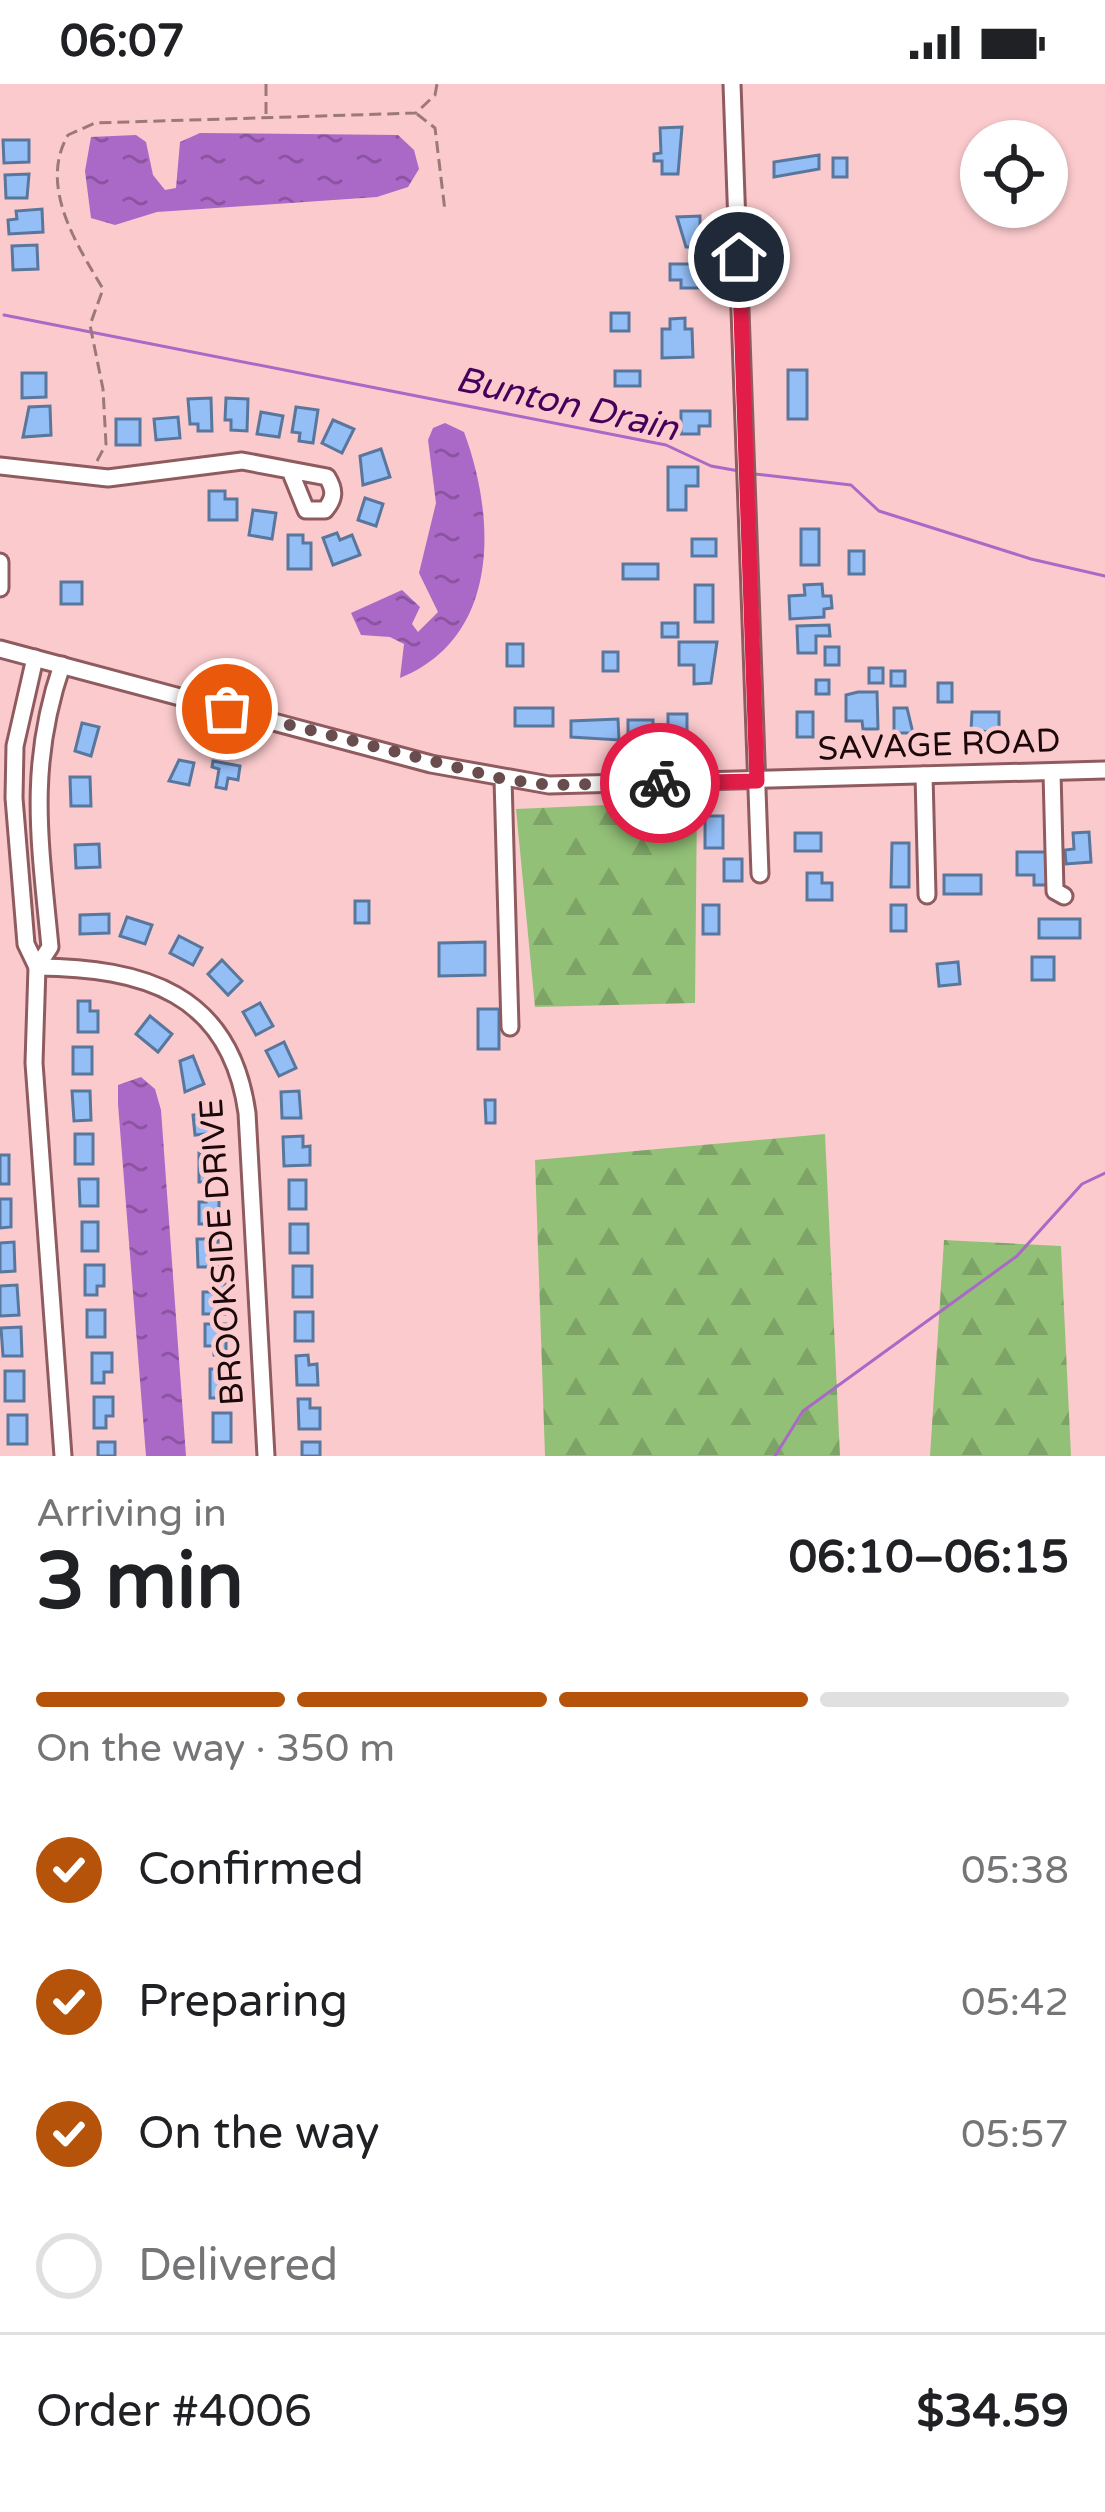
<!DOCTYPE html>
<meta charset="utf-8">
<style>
body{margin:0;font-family:"Varela Round",sans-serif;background:#f2f2f2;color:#202124;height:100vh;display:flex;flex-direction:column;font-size:45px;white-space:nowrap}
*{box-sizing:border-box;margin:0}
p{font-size:39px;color:#757577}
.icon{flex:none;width:66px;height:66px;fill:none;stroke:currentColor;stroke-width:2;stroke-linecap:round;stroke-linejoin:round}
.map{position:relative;height:1372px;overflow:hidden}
.details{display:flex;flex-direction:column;background:#fff;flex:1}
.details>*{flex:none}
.fabs{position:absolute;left:960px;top:36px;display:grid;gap:24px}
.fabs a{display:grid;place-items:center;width:108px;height:108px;border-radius:50%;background:#fff;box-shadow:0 3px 9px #0004;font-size:60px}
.pin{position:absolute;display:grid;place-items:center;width:102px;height:102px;color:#fff;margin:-51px;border:6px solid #fff;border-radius:50%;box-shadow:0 3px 12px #0007}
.courier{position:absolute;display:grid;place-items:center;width:120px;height:120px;margin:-60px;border:9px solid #e11d48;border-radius:50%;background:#fff;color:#222;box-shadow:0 3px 15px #0007}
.overview em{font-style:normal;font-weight:700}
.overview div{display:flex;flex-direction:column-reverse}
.overview{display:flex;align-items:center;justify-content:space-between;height:204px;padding:0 36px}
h1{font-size:78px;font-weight:700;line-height:90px}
.bar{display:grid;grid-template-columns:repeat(4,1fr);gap:18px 12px;align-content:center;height:144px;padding:0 36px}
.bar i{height:15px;border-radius:9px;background:#e0e0e0}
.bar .selected{background:#b45309}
.bar p{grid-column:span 4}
.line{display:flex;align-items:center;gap:30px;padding:0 36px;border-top:3px solid #e0e0e0}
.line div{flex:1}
ol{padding:0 36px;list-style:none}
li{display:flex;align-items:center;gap:36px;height:132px}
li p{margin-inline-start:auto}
li .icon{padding:12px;border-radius:50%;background:#b45309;color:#fff;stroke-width:4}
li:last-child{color:#757577}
li i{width:66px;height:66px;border:6px solid #e0e0e0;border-radius:50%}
.status{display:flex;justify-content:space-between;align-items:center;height:84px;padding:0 60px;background:#fff;direction:ltr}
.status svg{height:33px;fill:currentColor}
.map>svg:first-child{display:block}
.forest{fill:url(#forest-firs)}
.water{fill:url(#water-ripples)}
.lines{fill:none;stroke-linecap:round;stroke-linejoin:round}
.stream{stroke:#aa68c7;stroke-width:3}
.building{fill:#93bef6;stroke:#59779d;stroke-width:3}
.minor-casing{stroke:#8f5b5f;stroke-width:21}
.path{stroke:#9c787b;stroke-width:3;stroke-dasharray:12 6;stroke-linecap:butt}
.minor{stroke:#fff;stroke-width:15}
.done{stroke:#694c4e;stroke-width:12;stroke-dasharray:0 21.6}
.route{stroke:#e11d48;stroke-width:15}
.labels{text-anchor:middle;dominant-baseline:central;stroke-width:9;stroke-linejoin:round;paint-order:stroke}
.street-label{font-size:33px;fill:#1b080a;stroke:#fbcacd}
.water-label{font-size:36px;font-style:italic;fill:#46005c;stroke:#fbcacd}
</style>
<div class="status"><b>06:07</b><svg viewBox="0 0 49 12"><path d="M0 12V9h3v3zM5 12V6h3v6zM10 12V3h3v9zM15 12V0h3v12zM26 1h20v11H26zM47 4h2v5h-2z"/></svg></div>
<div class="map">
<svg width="1105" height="1372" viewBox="0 0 1105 1372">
<defs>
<pattern id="forest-firs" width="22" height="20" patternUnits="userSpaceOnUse" patternTransform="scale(3)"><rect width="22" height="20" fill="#92c077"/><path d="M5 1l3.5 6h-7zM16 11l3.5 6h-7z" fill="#7da466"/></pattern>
<pattern id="water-ripples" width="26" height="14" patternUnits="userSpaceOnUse" patternTransform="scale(3)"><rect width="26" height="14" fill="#aa68c7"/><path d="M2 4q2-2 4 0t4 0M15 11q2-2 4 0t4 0" fill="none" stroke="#8a54a0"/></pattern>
</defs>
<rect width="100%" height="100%" fill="#fbcacd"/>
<g class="forest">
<polygon points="697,717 695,919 535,923 516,725"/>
<polygon points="825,1050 840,1372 545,1372 535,1076"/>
<polygon points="944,1156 1061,1162 1071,1372 930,1372"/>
</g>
<g class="water">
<polygon points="200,49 398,51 414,66 419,85 408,103 377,113 157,128 115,141 91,134 85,87 91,53 136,51 146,58 153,91 165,106 176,104 180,58"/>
<path d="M445,339l19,9c32,86 37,205 -64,246l4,-34 -14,-7 -29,-2 -10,-22 51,-23 18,17 -8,17 6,8 20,-20 -19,-39 17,-70 -8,-63 5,-12z"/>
<polygon points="141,993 155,1005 161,1026 186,1372 146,1372 118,1020 118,1001"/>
</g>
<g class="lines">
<g class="stream">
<polyline points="4,231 666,361 711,382 739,387"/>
<polyline points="755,390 851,401 879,427 1031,475 1105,492"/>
<polyline points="775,1372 803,1327 1017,1172 1082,1100 1105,1089"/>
</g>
</g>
<g class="building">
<polygon points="682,43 678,90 662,90 662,77 654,77 654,70 661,69 660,44"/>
<polygon points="3,56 29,56 29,78 4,79"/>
<polygon points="819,71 819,85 774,93 774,78"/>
<rect x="833" y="74" width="14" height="19"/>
<polygon points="29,90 27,114 6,114 5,91"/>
<polygon points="42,125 43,148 9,150 8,136 17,135 16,127"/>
<polygon points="700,132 700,163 686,163 677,133"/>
<polygon points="37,161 38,185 13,186 12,162"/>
<polygon points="670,180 702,180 702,204 681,204 681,196 670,196"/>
<rect x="611" y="229" width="18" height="18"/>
<polygon points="685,234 685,245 692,245 693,273 662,274 662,245 670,245 670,235"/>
<rect x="788" y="286" width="19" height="49"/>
<rect x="615" y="287" width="25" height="15"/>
<polygon points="22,289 46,289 46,313 22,314"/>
<polygon points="211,314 212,347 198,347 198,340 190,340 188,315"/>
<polygon points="226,314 248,315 247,347 231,346 231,336 225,336"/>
<polygon points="50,322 51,351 23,353 29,323"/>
<polygon points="296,323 318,326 313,359 299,357 300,349 292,348"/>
<polygon points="681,327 710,327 710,342 699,342 699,350 681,350"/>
<polygon points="261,328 283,332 279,353 257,350"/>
<polygon points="178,333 180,354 156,356 154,335"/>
<rect x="116" y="335" width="24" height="26"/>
<polygon points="333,336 354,345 342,369 322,359"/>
<polygon points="381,365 390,393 363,401 360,372"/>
<polygon points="668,383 698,383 698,402 686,402 686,426 668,426"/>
<polygon points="209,407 225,407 225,415 237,415 237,436 209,436"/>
<polygon points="365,414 383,420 376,442 358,436"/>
<polygon points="253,426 276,429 272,455 249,451"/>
<rect x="801" y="445" width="18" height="36"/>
<polygon points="337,449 340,456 352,451 360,471 333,481 323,454"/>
<polygon points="288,451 303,451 303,459 311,459 311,485 288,485"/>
<rect x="692" y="455" width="24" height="17"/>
<rect x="849" y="467" width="15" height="23"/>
<rect x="623" y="480" width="35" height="15"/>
<rect x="61" y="498" width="21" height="22"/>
<polygon points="822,500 823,512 831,512 832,524 824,525 824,533 790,535 789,512 805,511 804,501"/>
<rect x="695" y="501" width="18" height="37"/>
<rect x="662" y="539" width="16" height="14"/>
<polygon points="829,541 830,552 816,552 816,569 798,569 797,542"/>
<polygon points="679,558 717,558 711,599 694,600 694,581 679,581"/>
<rect x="507" y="560" width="16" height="22"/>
<rect x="825" y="563" width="14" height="18"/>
<rect x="603" y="568" width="15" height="19"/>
<rect x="869" y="584" width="14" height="15"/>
<rect x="891" y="587" width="14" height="15"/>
<rect x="816" y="596" width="13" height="14"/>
<rect x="938" y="599" width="14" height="19"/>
<polygon points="858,608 877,608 878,645 863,645 862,637 846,637 846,611"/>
<rect x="515" y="624" width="38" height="18"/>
<polygon points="894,624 907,624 913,649 894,649"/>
<rect x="797" y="628" width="16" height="25"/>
<polygon points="972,628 999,628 999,648 971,647"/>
<rect x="668" y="630" width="19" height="26"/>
<polygon points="618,635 619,656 571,653 571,637"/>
<rect x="628" y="636" width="25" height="19"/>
<polygon points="82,639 99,643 91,672 75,667"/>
<polygon points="179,676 194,679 189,701 169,697"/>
<polygon points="213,677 240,682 238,696 228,694 226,705 216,703 219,685 212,683"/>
<polygon points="70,693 90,693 91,722 71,722"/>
<rect x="705" y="732" width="18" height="32"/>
<polygon points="1089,748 1091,778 1066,780 1065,766 1074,765 1073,749"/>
<rect x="795" y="749" width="26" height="18"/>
<polygon points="892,759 909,759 909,803 891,803"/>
<polygon points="99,760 100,783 76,784 75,761"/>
<polygon points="1017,768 1047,768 1047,801 1034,801 1034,791 1017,791"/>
<rect x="724" y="775" width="18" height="22"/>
<polygon points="807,789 822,789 822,799 832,799 832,816 807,816"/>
<rect x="944" y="791" width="37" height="19"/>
<rect x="355" y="817" width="14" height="22"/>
<rect x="703" y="821" width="16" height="29"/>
<rect x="891" y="821" width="15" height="26"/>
<polygon points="109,830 109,849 80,850 80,831"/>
<polygon points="127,833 152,841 145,860 120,852"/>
<rect x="1039" y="835" width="41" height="19"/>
<polygon points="179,852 202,864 193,881 170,869"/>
<polygon points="485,858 485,891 439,892 439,859"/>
<rect x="1032" y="873" width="22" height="23"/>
<polygon points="222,876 242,897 228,911 208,890"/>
<polygon points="958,878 960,900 939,902 937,880"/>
<polygon points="78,917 90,917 90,927 98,927 98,948 78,948"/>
<polygon points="260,919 273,942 256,951 243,928"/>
<rect x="478" y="925" width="21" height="40"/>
<polygon points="150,932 172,950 158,968 136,950"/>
<polygon points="284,958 296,984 279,992 266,967"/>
<rect x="73" y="963" width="19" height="27"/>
<polygon points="193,972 204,1000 185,1008 180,977"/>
<polygon points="72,1007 90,1007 91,1036 74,1037"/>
<polygon points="299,1007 301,1034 282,1034 281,1008"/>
<polygon points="485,1016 495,1016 495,1039 486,1039"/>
<polygon points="212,1019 215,1049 195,1051 193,1031 201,1030 200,1021"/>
<rect x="75" y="1050" width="18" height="30"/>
<polygon points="303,1052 303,1063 310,1062 310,1081 284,1082 283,1053"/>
<rect x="199" y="1069" width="19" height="29"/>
<rect x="0" y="1071" width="9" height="29"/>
<polygon points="79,1095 98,1095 98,1122 80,1122"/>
<rect x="289" y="1096" width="17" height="29"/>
<polygon points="206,1109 219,1109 219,1140 199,1140 199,1118 206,1118"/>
<polygon points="0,1115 11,1115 11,1143 0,1144"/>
<rect x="82" y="1138" width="16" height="29"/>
<rect x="290" y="1140" width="18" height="29"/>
<polygon points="197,1155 218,1155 219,1183 198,1183"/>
<polygon points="14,1158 15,1187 0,1188 0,1159"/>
<polygon points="85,1181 104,1181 104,1202 97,1202 97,1211 85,1211"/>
<rect x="293" y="1182" width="19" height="31"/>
<polygon points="211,1199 225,1199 225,1230 203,1230 203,1208 211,1208"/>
<polygon points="17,1201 19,1231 0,1232 0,1202"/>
<rect x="87" y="1226" width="18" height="27"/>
<rect x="295" y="1228" width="18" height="29"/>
<polygon points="205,1240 226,1240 226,1271 214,1271 214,1262 205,1262"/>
<polygon points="21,1243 22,1272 3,1272 1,1244"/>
<polygon points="92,1269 112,1269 112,1288 104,1288 104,1299 92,1299"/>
<polygon points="308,1271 309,1281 317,1280 318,1301 297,1301 296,1272"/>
<rect x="210" y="1285" width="20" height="29"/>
<rect x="5" y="1287" width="19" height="30"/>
<polygon points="94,1313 113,1313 113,1332 106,1332 106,1344 94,1344"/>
<polygon points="298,1315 310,1315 310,1324 320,1324 320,1345 299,1345"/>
<rect x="213" y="1329" width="18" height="29"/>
<rect x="8" y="1331" width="19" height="29"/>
<rect x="98" y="1358" width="17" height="14"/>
<rect x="302" y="1358" width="18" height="14"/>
</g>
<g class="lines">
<defs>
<g id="minor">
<polyline points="732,0 760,790"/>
<path d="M0,382l108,12 134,-17 85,16c8,13 8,21 -2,33h-19l-15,-37"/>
<polyline points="0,478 0,504"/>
<polyline points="0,565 431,680 549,701 1105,686"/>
<polyline points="35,574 15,662 14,714 26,860 37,883 34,979 63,1372"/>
<polyline points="1052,688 1055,807 1064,812"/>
<polyline points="924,691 927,811"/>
<polyline points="503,695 510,943"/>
<path d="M37,883c106,1 193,25 210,146l19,343"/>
<path d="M37,883l13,-20c-10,-105 -23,-180 12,-282"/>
</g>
</defs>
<use href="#minor" class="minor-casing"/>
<g class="path">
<polyline points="266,0 266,34"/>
<polyline points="417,30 435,44 445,127"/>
<path d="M97,377l9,-17 -3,-55 -13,-64 13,-36c-25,-43 -65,-102 -35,-154l27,-12 321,-10 19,-18 2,-11"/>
</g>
<use href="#minor" class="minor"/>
</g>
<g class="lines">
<polyline class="done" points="227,625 503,695 549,701 660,699"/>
<polyline class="route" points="660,699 757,697 739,173"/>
</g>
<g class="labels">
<g class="street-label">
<text transform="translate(939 661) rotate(-2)">SAVAGE ROAD</text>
<text transform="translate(222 1168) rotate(-94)">BROOKSIDE DRIVE</text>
</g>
<g class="water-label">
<text transform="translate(567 320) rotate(13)">Bunton Drain</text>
</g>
</g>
</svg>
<div class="fabs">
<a><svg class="icon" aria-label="locate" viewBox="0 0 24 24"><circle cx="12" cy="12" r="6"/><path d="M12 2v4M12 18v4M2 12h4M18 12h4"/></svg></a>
</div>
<div class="pin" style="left:227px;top:625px;background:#ea580c"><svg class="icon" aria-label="bag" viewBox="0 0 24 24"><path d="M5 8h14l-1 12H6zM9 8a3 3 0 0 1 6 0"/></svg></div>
<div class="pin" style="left:739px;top:173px;background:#1f2937"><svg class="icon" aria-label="home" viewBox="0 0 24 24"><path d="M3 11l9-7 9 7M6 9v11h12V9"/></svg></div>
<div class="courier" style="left:660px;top:699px"><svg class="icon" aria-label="bike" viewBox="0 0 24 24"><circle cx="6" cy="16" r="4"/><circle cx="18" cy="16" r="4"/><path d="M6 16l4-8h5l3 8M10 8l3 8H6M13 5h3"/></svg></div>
</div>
<section class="details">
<div class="overview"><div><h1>3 min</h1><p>Arriving in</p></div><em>06:10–06:15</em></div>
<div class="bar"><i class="selected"></i><i class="selected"></i><i class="selected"></i><i></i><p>On the way · 350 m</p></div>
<ol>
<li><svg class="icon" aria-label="check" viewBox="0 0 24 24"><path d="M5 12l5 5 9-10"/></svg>Confirmed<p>05:38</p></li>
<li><svg class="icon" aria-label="check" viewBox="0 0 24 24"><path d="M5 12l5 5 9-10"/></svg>Preparing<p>05:42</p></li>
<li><svg class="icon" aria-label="check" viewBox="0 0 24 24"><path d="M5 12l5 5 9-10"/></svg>On the way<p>05:57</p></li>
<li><i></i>Delivered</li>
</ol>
<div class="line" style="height:156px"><div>Order #4006</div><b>$34.59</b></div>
</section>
